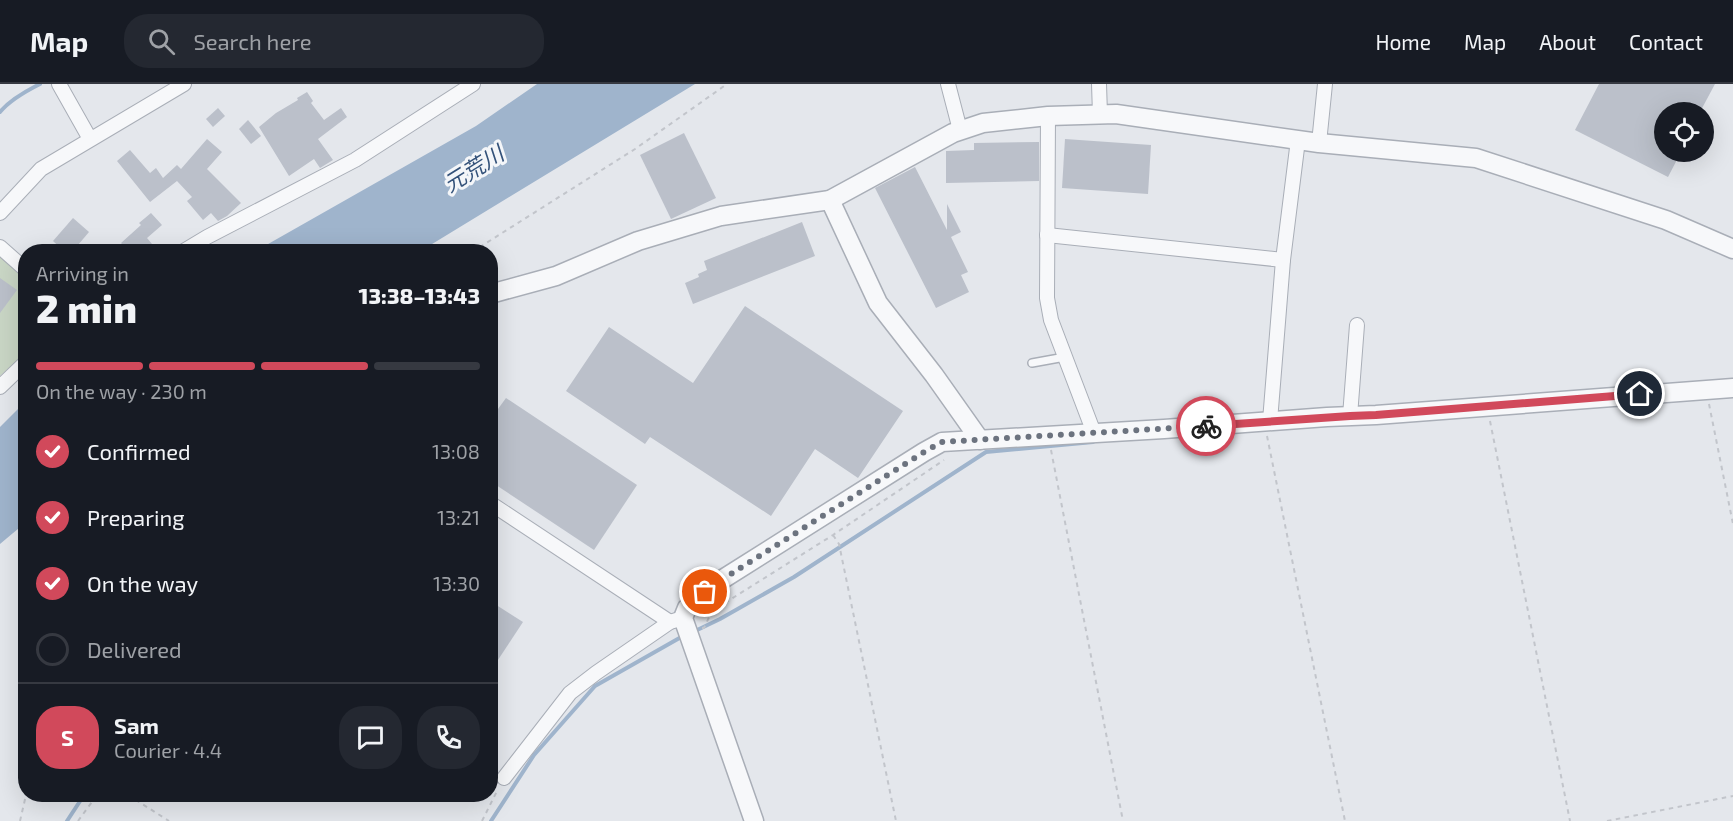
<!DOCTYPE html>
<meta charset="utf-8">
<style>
body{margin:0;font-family:"Exo 2","Noto Sans JP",sans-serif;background:#242831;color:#f1f3f6;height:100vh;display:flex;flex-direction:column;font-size:22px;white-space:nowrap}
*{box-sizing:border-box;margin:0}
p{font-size:20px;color:#9ea1a6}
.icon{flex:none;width:33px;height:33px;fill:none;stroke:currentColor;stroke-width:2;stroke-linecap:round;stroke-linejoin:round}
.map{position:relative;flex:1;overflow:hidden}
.side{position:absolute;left:18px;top:160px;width:480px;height:558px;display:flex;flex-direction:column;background:#171b24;border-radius:24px;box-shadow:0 6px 24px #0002}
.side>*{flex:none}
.buttons{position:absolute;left:1654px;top:18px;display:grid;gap:12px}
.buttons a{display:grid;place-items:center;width:60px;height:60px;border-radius:50%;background:#171b24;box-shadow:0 6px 24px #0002;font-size:30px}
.pin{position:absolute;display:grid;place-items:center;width:51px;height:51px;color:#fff;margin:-26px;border:3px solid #fff;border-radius:50%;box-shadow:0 2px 6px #0007}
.courier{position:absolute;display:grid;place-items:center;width:60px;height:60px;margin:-30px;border:4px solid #d1495b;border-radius:50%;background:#fff;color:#222;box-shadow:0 2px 8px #0007}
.overview em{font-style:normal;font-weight:800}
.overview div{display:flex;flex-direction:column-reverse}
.overview{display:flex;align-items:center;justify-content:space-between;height:102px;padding:0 18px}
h1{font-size:39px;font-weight:800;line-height:45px}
.bar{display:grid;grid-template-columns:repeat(4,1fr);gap:9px 6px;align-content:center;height:72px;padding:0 18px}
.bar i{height:8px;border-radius:4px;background:#363941}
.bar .selected{background:#d1495b}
.bar p{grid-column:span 4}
.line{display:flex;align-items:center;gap:15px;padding:0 18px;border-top:2px solid #363941}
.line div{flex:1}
.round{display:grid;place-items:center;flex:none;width:63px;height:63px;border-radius:24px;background:#242831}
ol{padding:0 18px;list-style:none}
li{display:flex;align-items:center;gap:18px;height:66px}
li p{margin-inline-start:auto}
li .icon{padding:6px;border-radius:50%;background:#d1495b;color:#fff;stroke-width:4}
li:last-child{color:#9ea1a6}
li i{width:33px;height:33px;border:3px solid #363941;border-radius:50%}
header{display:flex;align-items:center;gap:36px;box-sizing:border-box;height:84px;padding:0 30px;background:#171b24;border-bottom:2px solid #363941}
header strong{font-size:28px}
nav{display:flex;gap:33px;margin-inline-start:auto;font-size:21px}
.search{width:420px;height:54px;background:#242831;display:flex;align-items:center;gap:15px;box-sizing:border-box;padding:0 21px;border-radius:24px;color:#9ea1a6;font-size:22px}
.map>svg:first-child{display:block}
.green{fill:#c9d6c5}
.water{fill:#9fb4cc}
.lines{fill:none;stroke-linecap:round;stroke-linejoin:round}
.stream{stroke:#9fb4cc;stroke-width:4}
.building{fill:#bbc0ca}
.service-casing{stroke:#a9aeb7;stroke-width:10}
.minor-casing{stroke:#a9aeb7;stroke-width:16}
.tertiary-casing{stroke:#a9aeb7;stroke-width:21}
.path{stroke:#c2c5cb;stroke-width:2;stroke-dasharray:4.5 4.5;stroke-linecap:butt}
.service{stroke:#f7f8fa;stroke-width:7}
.minor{stroke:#f7f8fa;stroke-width:14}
.tertiary{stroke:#f7f8fa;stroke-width:18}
.done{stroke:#6c737f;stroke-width:6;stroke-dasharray:0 10.8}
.route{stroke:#d1495b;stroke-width:8}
.labels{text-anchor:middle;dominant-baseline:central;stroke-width:6;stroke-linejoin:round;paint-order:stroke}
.water-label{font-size:22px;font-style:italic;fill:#34527a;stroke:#f4f6f9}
</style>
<header>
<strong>Map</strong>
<div class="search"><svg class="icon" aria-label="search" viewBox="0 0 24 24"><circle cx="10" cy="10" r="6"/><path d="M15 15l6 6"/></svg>Search here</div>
<nav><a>Home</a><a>Map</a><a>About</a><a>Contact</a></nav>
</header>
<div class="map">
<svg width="1733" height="737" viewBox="0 0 1733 737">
<rect width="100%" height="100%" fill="#e4e7ec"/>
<polygon class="green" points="0,171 26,193 25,269 0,292"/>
<g class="water">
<polygon points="537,0 695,0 419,168 254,168 476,42"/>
<polygon points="25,318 25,439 0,460 0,343"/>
</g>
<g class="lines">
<g class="stream">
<path d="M0,28c10,-12 26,-21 40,-28"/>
<polyline points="693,548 720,535 794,493 986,368 1093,358"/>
<polyline points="67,737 84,711"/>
<polyline points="491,737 534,671 595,602 683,552"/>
</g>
</g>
<g class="building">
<polygon points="1599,0 1715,0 1700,28 1665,28 1665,68 1681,68 1668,93 1575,46"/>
<polygon points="307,8 313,17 311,19 324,36 341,24 347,33 318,55 333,76 320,84 314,75 289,92 259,43 276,29 298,16 297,14"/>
<polygon points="218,24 225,32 213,43 206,35"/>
<polygon points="248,36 261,52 251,60 239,45"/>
<polygon points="684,49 716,114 671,135 640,71"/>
<polygon points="207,55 222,68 207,85 241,119 227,132 218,137 211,129 203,136 187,117 192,113 177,97 150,118 117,77 130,66 150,89 156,84 163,94 177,81 181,85"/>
<polygon points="1065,55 1151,61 1148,110 1062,104"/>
<polygon points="1039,58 1039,97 946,99 946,67 974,66 974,59"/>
<polygon points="915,83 947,146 947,120 961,148 951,153 968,188 961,191 969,208 936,224 875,104"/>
<polygon points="151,129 162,141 147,154 152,160 143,168 129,168 121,159 141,141 139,139"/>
<polygon points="73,134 89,148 72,168 65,168 53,157"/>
<polygon points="802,138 815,172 693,220 685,199 699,193 698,190 707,186 704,177"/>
<polygon points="0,194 17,206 0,229"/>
<polygon points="745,222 903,327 858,394 815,365 771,432 650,353 645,360 566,307 609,243 693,299"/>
<polygon points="506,314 637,401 594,466 490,397 490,336"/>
<polygon points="490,517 523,538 490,588"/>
</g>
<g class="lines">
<defs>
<polyline id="service" points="1032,279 1065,273"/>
<g id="minor">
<polyline points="59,0 90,55"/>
<polyline points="948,0 960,46"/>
<polyline points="1099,0 1100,30"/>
<polyline points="1048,32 1047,214 1051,236 1094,349"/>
<polyline points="1319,59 1325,0"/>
<polyline points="0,129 41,85 184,0"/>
<polyline points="1047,151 1283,176"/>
<polyline points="0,163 26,186"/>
<polyline points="182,168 207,153 355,76 473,0"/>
<polyline points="0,303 26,278"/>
<polyline points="1350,332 1357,241"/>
<polyline points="1270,337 1283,176 1298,56"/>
<polyline points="490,419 670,538"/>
<polyline points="504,694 570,609 596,589 670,538 683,534"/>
</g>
<g id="tertiary">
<polyline points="830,116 878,219 934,291 980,356"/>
<polyline points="490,210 556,192 638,157 721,132 830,116 953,49 983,39 1048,32 1116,30 1319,59 1476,74 1666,136 1733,165"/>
<polyline points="754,737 683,534 687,524 715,500 924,368 942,358 1164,345 1327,333 1376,331 1733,304"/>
</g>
</defs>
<use href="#service" class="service-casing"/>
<use href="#minor" class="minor-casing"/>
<use href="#tertiary" class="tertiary-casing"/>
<g class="path">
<polyline points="472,168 635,65 727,0"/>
<polyline points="1709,320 1733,440"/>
<polyline points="1490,337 1570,737"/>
<polyline points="1267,352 1345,737"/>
<polyline points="1051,366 1123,737"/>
<polyline points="833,451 839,460 896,737"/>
<polyline points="702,544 704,544 712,527 833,451 944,376"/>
<polyline points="128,711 169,737"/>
<polyline points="20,737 26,711"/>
<polyline points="78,737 97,711"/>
<polyline points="482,737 498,705"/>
<polyline points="1607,737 1733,712"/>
</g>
<use href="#service" class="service"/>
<use href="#minor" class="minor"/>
<use href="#tertiary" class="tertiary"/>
</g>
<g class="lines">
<polyline class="done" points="705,508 734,488 924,368 942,358 1206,342"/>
<polyline class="route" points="1206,342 1350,332 1376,331 1640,310"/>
</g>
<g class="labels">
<g class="water-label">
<text transform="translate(473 84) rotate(-32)">元荒川</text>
</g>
</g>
</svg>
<div class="buttons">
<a><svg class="icon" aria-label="locate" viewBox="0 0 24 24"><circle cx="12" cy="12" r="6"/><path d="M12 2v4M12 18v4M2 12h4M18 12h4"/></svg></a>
</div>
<div class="pin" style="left:705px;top:508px;background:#ea580c"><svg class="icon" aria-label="bag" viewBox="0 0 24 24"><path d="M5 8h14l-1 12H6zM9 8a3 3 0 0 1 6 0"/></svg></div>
<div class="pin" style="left:1640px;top:310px;background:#1f2937"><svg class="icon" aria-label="home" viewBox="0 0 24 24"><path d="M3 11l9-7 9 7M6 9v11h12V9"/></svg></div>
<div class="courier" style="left:1206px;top:342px"><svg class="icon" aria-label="bike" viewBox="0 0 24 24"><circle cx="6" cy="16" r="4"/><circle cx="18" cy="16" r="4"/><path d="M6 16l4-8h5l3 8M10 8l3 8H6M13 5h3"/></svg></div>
<section class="side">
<div class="overview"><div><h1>2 min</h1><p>Arriving in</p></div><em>13:38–13:43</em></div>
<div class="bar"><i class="selected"></i><i class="selected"></i><i class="selected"></i><i></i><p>On the way · 230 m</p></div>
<ol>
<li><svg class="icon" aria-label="check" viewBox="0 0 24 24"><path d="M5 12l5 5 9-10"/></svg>Confirmed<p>13:08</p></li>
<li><svg class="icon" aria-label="check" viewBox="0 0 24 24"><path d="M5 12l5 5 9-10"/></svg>Preparing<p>13:21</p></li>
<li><svg class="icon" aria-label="check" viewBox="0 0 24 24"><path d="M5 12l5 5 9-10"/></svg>On the way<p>13:30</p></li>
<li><i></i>Delivered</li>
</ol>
<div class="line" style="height:108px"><b class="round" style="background:#d1495b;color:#fff">S</b><div><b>Sam</b><p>Courier · 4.4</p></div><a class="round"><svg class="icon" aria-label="chat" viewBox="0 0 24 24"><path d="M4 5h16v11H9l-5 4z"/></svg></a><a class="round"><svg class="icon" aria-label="phone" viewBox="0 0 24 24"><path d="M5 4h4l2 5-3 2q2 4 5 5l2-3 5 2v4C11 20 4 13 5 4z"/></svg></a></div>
</section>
</div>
